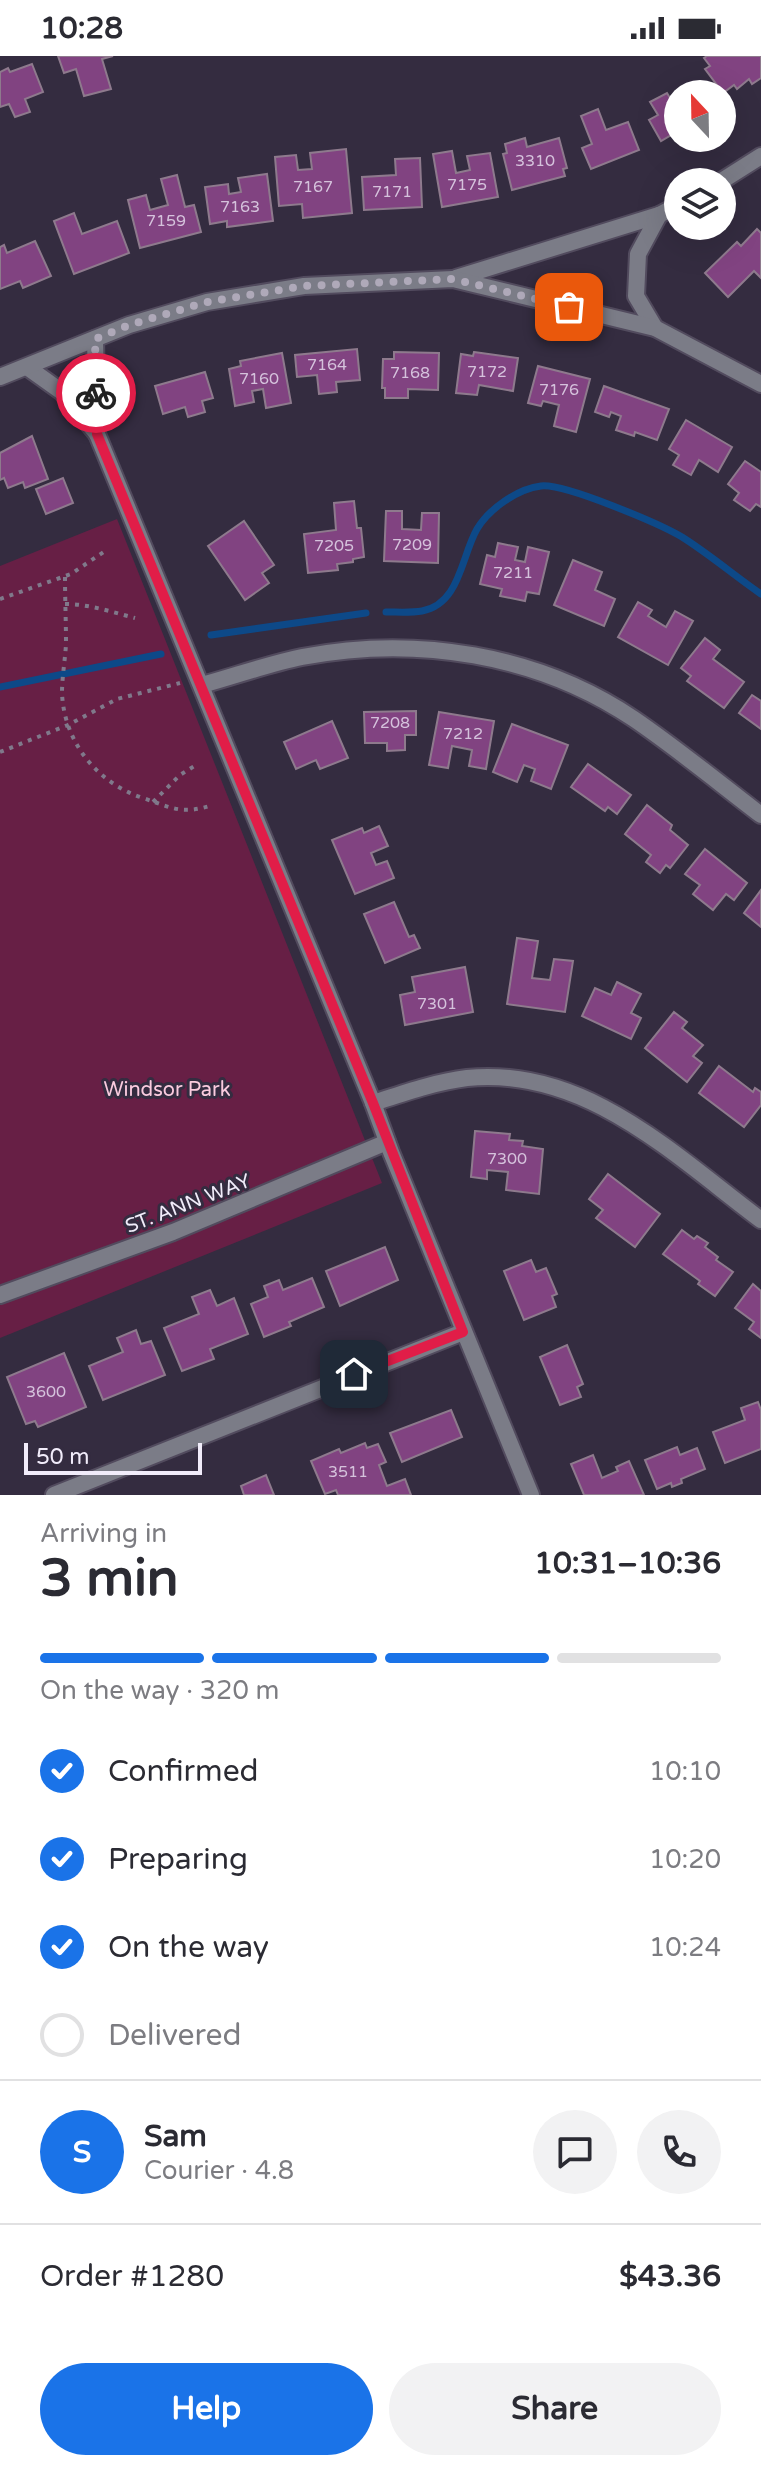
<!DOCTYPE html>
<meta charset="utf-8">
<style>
body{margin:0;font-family:"Varela Round",sans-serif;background:#f2f2f3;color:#2b2b33;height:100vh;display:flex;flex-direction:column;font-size:30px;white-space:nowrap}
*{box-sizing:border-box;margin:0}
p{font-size:26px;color:#7c7c81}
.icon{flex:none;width:44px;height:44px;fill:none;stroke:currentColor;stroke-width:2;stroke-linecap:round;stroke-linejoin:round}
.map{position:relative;height:1439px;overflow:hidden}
.side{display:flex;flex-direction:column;background:#fff;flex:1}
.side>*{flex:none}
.needle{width:52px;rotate:338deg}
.fabs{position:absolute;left:664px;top:24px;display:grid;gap:16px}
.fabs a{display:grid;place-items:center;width:72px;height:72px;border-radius:50%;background:#fff;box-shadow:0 8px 32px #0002;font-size:40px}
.scale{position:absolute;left:24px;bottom:20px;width:178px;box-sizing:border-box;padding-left:8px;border:4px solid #f1ecfa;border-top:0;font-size:22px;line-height:28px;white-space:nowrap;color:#f1ecfa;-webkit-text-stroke:6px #342c40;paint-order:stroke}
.pin{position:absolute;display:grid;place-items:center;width:68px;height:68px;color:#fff;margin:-34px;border-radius:16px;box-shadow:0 4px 12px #0006}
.courier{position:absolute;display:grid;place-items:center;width:80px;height:80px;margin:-40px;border:6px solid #e11d48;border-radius:50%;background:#fff;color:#222;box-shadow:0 2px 10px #0007}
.overview em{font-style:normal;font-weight:700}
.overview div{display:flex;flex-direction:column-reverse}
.overview{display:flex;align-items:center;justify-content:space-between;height:136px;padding:0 40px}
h1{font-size:52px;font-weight:700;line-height:60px}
.bar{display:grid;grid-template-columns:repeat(4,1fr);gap:12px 8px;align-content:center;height:96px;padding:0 40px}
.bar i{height:10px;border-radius:6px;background:#e1e1e2}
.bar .on{background:#1a73e8}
.bar p{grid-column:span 4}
.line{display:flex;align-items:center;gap:20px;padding:0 40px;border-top:2px solid #e1e1e2}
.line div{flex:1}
.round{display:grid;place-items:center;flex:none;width:84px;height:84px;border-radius:42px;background:#f2f2f3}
ol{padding:0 40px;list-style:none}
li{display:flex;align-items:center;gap:24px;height:88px}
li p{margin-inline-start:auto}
li .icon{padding:8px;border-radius:50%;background:#1a73e8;color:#fff;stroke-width:4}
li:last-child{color:#7c7c81}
li i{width:44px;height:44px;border:4px solid #e1e1e2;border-radius:50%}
.action{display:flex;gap:16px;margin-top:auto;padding:16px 40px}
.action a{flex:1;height:92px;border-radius:48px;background:#1a73e8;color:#fff;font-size:32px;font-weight:700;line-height:92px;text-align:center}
.action a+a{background:#f2f2f3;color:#2b2b33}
.status{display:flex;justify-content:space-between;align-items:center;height:56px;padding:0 40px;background:#fff;direction:ltr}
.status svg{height:22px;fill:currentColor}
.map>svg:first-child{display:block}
.green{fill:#671f45}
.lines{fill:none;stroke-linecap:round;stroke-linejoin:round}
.stream{stroke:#0d4988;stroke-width:7}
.building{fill:#814381;stroke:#8e7a8d;stroke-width:2}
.minor-casing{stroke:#524b5e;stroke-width:20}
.path{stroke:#80798b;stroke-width:4;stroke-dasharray:4 6;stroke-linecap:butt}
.minor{stroke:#7b7c87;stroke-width:16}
.done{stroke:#afa9b9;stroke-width:8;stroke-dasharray:0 14.4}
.route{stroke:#e11d48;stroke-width:10}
.labels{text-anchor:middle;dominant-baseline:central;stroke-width:6;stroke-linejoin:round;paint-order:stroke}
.number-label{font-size:16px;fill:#d5c2dc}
.park-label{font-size:20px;fill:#fbcbdf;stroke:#342c40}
.street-label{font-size:20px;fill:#f1ecfa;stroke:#342c40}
</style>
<div class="status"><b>10:28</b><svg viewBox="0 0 49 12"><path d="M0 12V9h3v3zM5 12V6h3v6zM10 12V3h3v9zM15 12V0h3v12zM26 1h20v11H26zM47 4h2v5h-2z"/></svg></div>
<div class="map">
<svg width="761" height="1439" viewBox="0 0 761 1439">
<rect width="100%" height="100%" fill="#342c40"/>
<polygon class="green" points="117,463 382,1127 0,1282 0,510"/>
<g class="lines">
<g class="stream">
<path d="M386,556c12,0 25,1 36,-1 38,-7 39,-54 55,-82 12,-20 40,-40 64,-43 23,-3 119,38 141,51 27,17 53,39 79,57"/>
<polyline points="211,579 366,557"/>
<polyline points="0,631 161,598"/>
</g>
</g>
<g class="building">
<polygon points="58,0 113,0 102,3 111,33 84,40 76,13 64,17"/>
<polygon points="707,0 761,0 761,22 752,28 749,23 737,33 734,29 723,37 705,13 710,10 704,2"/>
<polygon points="32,8 43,36 25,43 30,56 15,61 9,48 0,51 0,16 8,12 10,16"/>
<polygon points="667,37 673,47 678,44 678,75 661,85 649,64 658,59 650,46"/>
<polygon points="598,53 606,74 628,66 639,94 591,113 582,92 592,88 581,60"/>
<polygon points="525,82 527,91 559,82 567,112 563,113 565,120 512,134 503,98 507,97 505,88"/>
<polygon points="346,93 352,157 303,162 302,148 279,150 275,101 296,99 298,114 312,113 310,97"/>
<polygon points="452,95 456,117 470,114 467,100 490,97 498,141 442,151 433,98"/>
<polygon points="420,102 422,151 364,154 362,121 396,119 395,103"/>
<polygon points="267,118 273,165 227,171 227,165 210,168 205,131 228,128 229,138 241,136 238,122"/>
<polygon points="177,119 185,151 194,149 201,176 140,192 128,144 146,139 150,154 168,149 161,123"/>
<polygon points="74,157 82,178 117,165 129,197 74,218 54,165"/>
<polygon points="757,173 761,177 761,222 754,215 728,241 705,217 737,186 741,190"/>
<polygon points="35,185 51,220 23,232 20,225 0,233 0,191 4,189 7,197"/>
<polygon points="357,293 360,324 336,326 337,336 319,338 317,319 297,321 295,299"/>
<polygon points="394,296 439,297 438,334 408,333 408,342 385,342 385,332 382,332 383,303 394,303"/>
<polygon points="474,296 518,302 513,335 479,329 477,339 456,337 461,298 473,300"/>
<polygon points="282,297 291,347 266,352 263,333 252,335 254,346 235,350 229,313 241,310 240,305"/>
<polygon points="538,310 590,323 576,376 554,370 559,349 543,345 541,350 528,347"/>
<polygon points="205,316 213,342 202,345 205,356 188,361 185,351 163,358 155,330"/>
<polygon points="604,330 669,353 657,384 635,376 634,380 616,374 621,360 611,356 609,361 595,356"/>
<polygon points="686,364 732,391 718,416 699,404 691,419 673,409 679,399 669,393"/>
<polygon points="32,380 48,423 25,432 23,426 8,432 4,422 0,424 0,397"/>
<polygon points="745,405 761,416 761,451 756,448 750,455 734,444 739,437 728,428"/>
<polygon points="63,422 73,447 46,458 36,433"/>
<polygon points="354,445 357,472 361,472 364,501 353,503 353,506 337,508 338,514 308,517 304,478 336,474 334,447"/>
<polygon points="386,455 402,455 402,473 421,474 422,457 439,457 438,507 384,505"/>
<polygon points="244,465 274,509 262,517 269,527 245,544 208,490"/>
<polygon points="498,487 518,491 515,504 525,506 528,491 549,496 539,538 527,536 525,545 500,540 502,533 480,528 487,499 495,501"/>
<polygon points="573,504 602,516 595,534 615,543 604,570 554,549"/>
<polygon points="638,546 652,554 648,560 666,571 675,555 693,565 668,609 618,581"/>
<polygon points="705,582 720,594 713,603 744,626 724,652 687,625 691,620 681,612"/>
<polygon points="752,639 761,645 761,673 739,657"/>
<polygon points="416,655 416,679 405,679 405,694 387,695 387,687 365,687 364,656"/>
<polygon points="439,656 494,665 486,713 469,710 472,694 452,690 448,712 429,709"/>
<polygon points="332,665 348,702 320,713 316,704 296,713 284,686"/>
<polygon points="512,668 568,689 551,733 531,725 535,713 524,709 517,726 493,716"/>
<polygon points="588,708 631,739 617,758 608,751 605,755 571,731"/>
<polygon points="647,749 672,769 670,774 688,789 670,812 666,809 660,817 646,806 651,799 625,778"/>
<polygon points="379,770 388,790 371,797 376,809 387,805 394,822 355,838 332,784 362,772 364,777"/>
<polygon points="705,793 747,827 734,844 726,838 713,854 693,838 700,829 685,818"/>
<polygon points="761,834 761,871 744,857"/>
<polygon points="394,846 409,881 414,879 420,892 385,907 364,858"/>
<polygon points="517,882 538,885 532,922 550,924 554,903 573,905 565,956 507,948"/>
<polygon points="465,911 473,956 405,969 400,939 415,936 412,921"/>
<polygon points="617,926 641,938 631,957 641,962 631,983 582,960 595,932 611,939"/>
<polygon points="674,956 687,966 682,972 703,989 693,1000 702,1007 687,1026 645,992"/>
<polygon points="719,1010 753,1036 755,1032 761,1036 761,1049 744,1071 699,1037"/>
<polygon points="475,1075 510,1078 509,1084 523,1085 522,1090 543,1093 539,1138 506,1134 508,1116 487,1114 487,1123 471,1121"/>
<polygon points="608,1118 660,1158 635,1191 596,1162 603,1154 589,1143"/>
<polygon points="682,1174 694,1183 697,1180 708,1187 705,1191 718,1201 716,1204 733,1216 715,1240 698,1228 700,1225 663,1198"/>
<polygon points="385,1191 398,1224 340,1250 326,1215"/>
<polygon points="531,1204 536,1216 546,1212 557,1238 552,1240 556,1251 524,1264 504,1215"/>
<polygon points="312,1222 324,1251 289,1266 291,1270 264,1281 251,1248 268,1241 264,1230 279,1224 283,1234"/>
<polygon points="753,1228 761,1235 761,1282 749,1273 754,1266 735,1252"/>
<polygon points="210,1234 217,1250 234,1242 248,1278 210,1293 214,1303 182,1315 164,1272 199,1258 192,1241"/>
<polygon points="136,1274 141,1288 151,1285 165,1319 103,1344 89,1310 123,1296 117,1282"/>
<polygon points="567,1289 583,1328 577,1331 581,1341 560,1349 540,1301"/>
<polygon points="64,1297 86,1351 38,1371 35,1365 26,1368 7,1321"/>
<polygon points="758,1346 761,1354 761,1393 725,1407 713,1376 745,1364 741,1352"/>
<polygon points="451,1354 462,1381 402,1406 390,1377"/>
<polygon points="365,1387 367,1392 378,1388 386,1406 379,1409 387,1430 405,1423 411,1439 338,1439 336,1434 325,1438 311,1405 339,1393 341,1397"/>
<polygon points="677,1391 680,1399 697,1392 705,1413 681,1423 682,1427 672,1431 671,1427 657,1433 645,1404"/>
<polygon points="593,1399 602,1422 618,1415 616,1411 629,1405 644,1439 584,1439 571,1408"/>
<polygon points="266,1419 274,1439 244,1439 241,1430"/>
</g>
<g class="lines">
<defs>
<g id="minor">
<polyline points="720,126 761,100"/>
<polyline points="456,222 659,159 678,149"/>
<polyline points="655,272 636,240 638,198 659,159"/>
<polyline points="95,283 97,378 373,1047 391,1096 531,1439"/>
<polyline points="27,311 62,336 97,378"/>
<polyline points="0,321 129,269 207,246 304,230 453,223 655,272 761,328"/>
<path d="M202,629c33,-9 66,-21 100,-28 113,-22 236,-3 332,62 44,30 85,64 127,96"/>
<path d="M373,1047c31,-10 62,-21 94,-25 118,-12 207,77 294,142"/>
<polyline points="0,1239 173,1176 387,1086"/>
<polyline points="54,1439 463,1276"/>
</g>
</defs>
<use href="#minor" class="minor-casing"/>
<g class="path">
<path d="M65,521c0,22 1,45 1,67 -1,17 -4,33 -4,49 2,49 35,90 81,105 30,10 38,17 70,7"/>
<polyline points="0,543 71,518 108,493"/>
<path d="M65,548c24,0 47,8 70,14"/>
<polyline points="0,696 68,669 117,643 180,627"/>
<polyline points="153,746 180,719 196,709"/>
</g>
<use href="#minor" class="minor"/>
</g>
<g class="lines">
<polyline class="done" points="96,337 95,283 129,269 207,246 304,230 453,223 569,251"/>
<polyline class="route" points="96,337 97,378 373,1047 463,1276 354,1318"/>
</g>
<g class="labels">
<g class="number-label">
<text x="535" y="105">3310</text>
<text x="467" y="129">7175</text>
<text x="313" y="131">7167</text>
<text x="392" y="136">7171</text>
<text x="240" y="151">7163</text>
<text x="166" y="165">7159</text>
<text x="327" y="309">7164</text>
<text x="487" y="316">7172</text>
<text x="410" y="317">7168</text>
<text x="259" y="323">7160</text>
<text x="559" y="334">7176</text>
<text x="412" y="489">7209</text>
<text x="334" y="490">7205</text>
<text x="513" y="517">7211</text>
<text x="390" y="667">7208</text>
<text x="463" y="678">7212</text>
<text x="437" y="948">7301</text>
<text x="507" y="1103">7300</text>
<text x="46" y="1336">3600</text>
<text x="348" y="1416">3511</text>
</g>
<g class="park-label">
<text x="167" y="1034">Windsor Park</text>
</g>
<g class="street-label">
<text transform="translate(188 1148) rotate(-21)">ST. ANN WAY</text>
</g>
</g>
</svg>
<div class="fabs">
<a><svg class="needle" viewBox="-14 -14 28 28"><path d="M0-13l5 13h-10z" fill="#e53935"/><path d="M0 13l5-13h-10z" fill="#7c7c81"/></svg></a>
<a><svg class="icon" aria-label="layers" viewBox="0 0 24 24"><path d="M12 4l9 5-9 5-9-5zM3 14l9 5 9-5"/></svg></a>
</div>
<div class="scale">50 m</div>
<div class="pin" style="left:569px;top:251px;background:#ea580c"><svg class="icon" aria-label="bag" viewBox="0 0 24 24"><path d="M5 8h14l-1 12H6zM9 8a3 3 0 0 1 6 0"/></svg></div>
<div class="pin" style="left:354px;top:1318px;background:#1f2937"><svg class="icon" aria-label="home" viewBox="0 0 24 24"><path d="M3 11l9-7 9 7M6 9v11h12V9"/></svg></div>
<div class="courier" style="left:96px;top:337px"><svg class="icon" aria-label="bike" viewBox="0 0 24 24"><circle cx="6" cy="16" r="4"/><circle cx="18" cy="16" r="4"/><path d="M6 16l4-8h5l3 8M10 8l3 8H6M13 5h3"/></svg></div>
</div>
<section class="side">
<div class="overview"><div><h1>3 min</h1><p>Arriving in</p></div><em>10:31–10:36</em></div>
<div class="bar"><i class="on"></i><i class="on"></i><i class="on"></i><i></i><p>On the way · 320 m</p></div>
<ol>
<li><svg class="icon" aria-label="check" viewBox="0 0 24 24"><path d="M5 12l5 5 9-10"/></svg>Confirmed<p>10:10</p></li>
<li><svg class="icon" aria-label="check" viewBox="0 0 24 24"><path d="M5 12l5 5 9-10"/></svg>Preparing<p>10:20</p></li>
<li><svg class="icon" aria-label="check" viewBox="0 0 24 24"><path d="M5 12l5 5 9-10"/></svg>On the way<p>10:24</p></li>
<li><i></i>Delivered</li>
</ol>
<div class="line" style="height:144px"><b class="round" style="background:#1a73e8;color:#fff">S</b><div><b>Sam</b><p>Courier · 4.8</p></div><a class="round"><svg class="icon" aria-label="chat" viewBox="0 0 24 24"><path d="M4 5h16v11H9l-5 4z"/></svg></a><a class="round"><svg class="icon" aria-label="phone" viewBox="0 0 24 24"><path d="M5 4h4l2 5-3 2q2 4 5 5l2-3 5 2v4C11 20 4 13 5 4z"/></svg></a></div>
<div class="line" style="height:104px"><div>Order #1280</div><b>$43.36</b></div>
<div class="action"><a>Help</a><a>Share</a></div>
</section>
